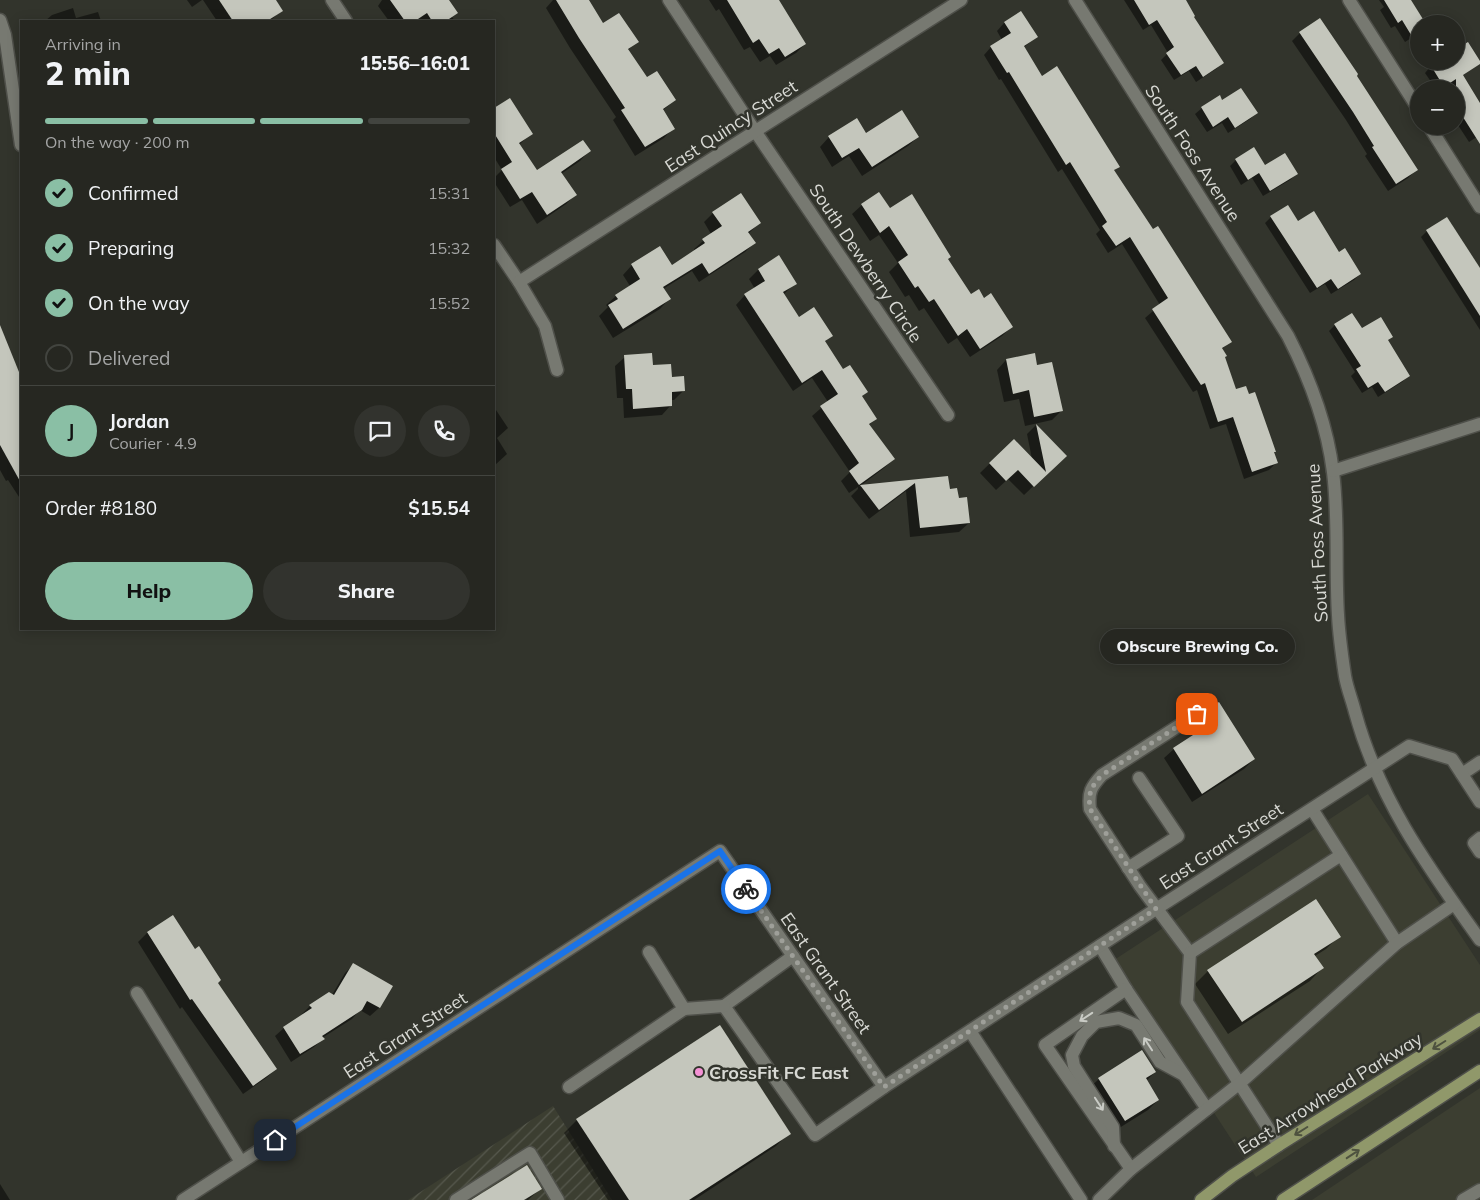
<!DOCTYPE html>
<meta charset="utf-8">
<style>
body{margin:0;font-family:Mulish,sans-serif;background:#32332e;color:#f1f3f6;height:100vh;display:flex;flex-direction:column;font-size:19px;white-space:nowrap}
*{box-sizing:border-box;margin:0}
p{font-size:16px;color:#a4a5a5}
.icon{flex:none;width:28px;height:28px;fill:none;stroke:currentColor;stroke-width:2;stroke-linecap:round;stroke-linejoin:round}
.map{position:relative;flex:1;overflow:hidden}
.sheet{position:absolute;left:20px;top:20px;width:475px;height:610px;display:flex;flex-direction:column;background:#262721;border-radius:0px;box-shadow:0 2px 12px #0003,0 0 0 1px #42443f}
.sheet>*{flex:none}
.fabs{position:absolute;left:1410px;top:15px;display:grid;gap:10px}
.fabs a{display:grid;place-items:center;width:55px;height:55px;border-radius:50%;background:#262721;box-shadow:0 2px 12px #0003,0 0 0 1px #42443f;font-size:25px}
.pin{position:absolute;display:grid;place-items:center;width:42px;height:42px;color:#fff;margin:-21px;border-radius:10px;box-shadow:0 2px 8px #0006}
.courier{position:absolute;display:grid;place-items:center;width:50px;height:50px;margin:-25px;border:4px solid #1a73e8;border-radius:50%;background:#fff;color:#222;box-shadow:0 1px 6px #0007}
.bubble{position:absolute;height:35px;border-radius:18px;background:#262721;box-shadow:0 2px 12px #0003,0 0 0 1px #42443f;font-size:16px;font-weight:800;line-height:35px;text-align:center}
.summary em{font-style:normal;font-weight:800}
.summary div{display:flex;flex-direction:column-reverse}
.summary{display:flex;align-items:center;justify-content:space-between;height:85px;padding:0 25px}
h1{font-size:32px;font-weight:800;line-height:38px}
.bar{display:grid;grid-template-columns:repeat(4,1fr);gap:8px 5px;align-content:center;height:60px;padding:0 25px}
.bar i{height:6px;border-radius:4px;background:#42443f}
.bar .active{background:#8abfa5}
.bar p{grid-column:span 4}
.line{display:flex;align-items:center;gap:12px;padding:0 25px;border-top:1px solid #42443f}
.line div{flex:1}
.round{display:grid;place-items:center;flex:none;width:52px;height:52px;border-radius:26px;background:#32332e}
ol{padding:0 25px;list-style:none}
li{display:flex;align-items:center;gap:15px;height:55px}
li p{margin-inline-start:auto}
li .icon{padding:5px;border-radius:50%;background:#8abfa5;color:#111;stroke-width:4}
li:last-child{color:#a4a5a5}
li i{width:28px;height:28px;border:2px solid #42443f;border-radius:50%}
.button{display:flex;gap:10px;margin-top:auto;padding:10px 25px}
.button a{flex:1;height:58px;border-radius:30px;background:#8abfa5;color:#111;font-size:20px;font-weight:800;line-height:58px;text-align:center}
.button a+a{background:#32332e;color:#f1f3f6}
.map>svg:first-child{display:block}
.built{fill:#3c3e31}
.industrial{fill:url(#industrial-furrows)}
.shadow{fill:#0007}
.building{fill:#c4c6bc}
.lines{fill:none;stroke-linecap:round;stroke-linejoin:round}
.minor-casing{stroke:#4f504a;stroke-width:15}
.major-casing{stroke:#4f504a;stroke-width:15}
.minor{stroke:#777971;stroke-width:12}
.major{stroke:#90986a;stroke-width:12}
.oneway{stroke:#c9cbc5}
.oneway2{stroke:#4e523f}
.done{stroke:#9e9f99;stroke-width:5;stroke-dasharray:0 9}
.route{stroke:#1a73e8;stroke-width:6}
.poi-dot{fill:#f491d4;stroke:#32342c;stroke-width:2}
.labels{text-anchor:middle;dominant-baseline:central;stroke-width:5;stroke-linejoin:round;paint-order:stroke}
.street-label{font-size:18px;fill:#d8d9d4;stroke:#32342c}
.poi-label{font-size:18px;font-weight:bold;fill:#d8d9d4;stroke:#32342c;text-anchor:start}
</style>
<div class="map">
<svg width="1480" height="1200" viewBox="0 0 1480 1200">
<defs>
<pattern id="industrial-furrows" width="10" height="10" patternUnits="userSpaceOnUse" patternTransform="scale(1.25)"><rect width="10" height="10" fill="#3c3e31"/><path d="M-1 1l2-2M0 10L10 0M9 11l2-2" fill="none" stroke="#57594e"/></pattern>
</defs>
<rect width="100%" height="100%" fill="#32342c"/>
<g class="built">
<polygon points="1368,794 1480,965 1480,1030 1256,1177 1114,960"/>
<polygon points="1480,1088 1480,1200 1312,1200"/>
</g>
<polygon class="industrial" points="553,1106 612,1200 408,1200"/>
<g class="shadow">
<polygon points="187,0 202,0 192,7"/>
<polygon points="203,0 274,0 281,11 272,19 274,21 217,21"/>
<polygon points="382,0 447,0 452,17 455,21 389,21 378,6"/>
<polygon points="553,0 590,0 588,1 603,25 637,41 627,51 647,79 675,100 662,111 673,128 664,138 635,156 613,120 616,117 570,48 546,8"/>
<polygon points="709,0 777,0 805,44 796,53 776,65 770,56 760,62 750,47 744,50 719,9 716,11"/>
<polygon points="1124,0 1184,0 1192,17 1222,63 1216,69 1196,82 1189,71 1174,80 1161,60 1168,53 1151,25 1143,30"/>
<polygon points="1379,0 1409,0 1419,24 1419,33 1405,42 1395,26 1391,28 1380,10 1384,7"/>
<polygon points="73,8 76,18 98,12 101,21 45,21 52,15"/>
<polygon points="1021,13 1036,37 1023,48 1042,77 1118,166 1113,171 1153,231 1230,341 1221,350 1224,357 1235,391 1273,453 1276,463 1269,470 1244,479 1226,424 1210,429 1197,390 1193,392 1145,318 1160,305 1122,244 1108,253 1096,234 1100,230 1062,169 1058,172 1001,79 999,80 984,55 991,47 1002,40 997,31 1004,23"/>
<polygon points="1300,33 1355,76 1416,170 1408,178 1388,191 1365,156 1367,154 1346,120 1292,41"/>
<polygon points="1480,63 1462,76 1480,104 1480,135 1469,142 1456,122 1456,89 1436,89 1425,73 1431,66"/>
<polygon points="1219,97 1222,101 1256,113 1250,119 1228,133 1222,123 1207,132 1195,114 1202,108"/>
<polygon points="509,100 531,133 519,145 537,172 589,151 580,161 561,174 575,195 566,204 537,224 522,200 510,207 494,182 494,178 502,170 494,157 494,110"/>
<polygon points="866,134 918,137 908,146 862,176 849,156 832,167 820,147 829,137"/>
<polygon points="1254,149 1265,166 1296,174 1290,180 1263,196 1252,178 1241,185 1230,166 1236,160"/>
<polygon points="862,205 890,209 947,259 971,295 1012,326 1002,336 970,357 957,338 948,344 924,308 919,311 909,295 905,297 889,272 898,263 879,235 870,241 852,214"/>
<polygon points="713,213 759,223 748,234 754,243 745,252 699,282 692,271 663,289 669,299 660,309 613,338 599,316 608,307 606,305 616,296 630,286 623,275 632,265 671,266 695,251 694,249 711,234 704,222"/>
<polygon points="1271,217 1297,223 1339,254 1360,274 1354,280 1331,294 1325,284 1310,293 1265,223"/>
<polygon points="1447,218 1480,271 1480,330 1421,237 1427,231"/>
<polygon points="779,257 795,283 783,295 798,319 831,335 824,343 843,371 867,392 861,397 876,419 869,425 894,459 884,468 859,487 947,477 948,490 957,500 969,523 959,532 910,537 906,491 869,519 851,496 858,489 858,487 849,493 841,481 850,472 812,416 828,402 812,378 793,391 736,305 745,295 755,289 749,279 758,270"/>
<polygon points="1335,325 1392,337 1387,341 1408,376 1402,382 1378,397 1372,387 1362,393 1351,376 1355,372 1329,331"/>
<polygon points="0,328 21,380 18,382 21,387 21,500 8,480 6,481 0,470"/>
<polygon points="625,357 652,366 671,378 683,391 674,400 671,400 671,405 662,415 624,418 623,398 617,398 615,366"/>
<polygon points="1006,360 1036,366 1061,411 1052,420 1025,426 1019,399 1004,402 997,370"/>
<polygon points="494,407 508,428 497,438 507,454 494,466"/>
<polygon points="1036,425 1065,456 1024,495 1008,479 996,490 980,473 1014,440 1032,459 1027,434"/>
<polygon points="1205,712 1254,759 1244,769 1192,802 1164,758 1174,749 1200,732 1195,722"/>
<polygon points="173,917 276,1069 266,1078 243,1094 182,1007 180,1009 138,942 147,933"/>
<polygon points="1339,936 1326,949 1315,956 1322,968 1310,981 1228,1034 1195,984 1208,971"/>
<polygon points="353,965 391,987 379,1008 370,1016 360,1010 352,1019 322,1038 323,1039 314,1047 291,1062 275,1036 284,1028 303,1016 302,1014 310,1006 332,995 345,973"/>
<polygon points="1155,1072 1146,1081 1158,1100 1148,1110 1116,1130 1089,1088 1099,1079"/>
<polygon points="577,1120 789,1133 776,1146 694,1200 608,1200 564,1133"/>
<polygon points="0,1184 10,1200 0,1200"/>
<polygon points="540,1189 528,1200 473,1200"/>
</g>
<g class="building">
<polygon points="219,0 276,0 283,11 267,21 233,21"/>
<polygon points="390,0 449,0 458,13 446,21 432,21 427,13 415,21 405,21"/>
<polygon points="556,0 589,0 603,23 619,13 639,42 628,49 647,77 657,71 676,100 663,109 675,129 645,147 621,110 625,108 579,38"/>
<polygon points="727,0 779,0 806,44 785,57 779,48 769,54 759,39 753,43"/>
<polygon points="1134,0 1186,0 1195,16 1194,17 1224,63 1203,77 1196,66 1181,75 1166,53 1174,47 1157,20 1149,25"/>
<polygon points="1384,0 1411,0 1426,24 1419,24 1419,48 1402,20 1398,23"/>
<polygon points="1021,11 1038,37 1024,46 1042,76 1057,66 1120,167 1114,170 1153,229 1158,226 1232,342 1222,348 1227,356 1225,357 1236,389 1246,386 1249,394 1255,392 1276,452 1274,452 1278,463 1252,472 1233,417 1218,422 1205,383 1201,385 1152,309 1168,298 1130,237 1116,246 1102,226 1107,222 1070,162 1066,165 1009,72 1007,73 990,46 1011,33 1004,22"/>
<polygon points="1320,18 1358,74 1357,76 1418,170 1396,184 1372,147 1374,146 1353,112 1299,32"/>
<polygon points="1468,42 1480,61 1480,64 1463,75 1480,103 1480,144 1456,106 1456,79 1444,87 1428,61 1456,61 1456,49"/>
<polygon points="1241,88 1258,113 1235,128 1228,117 1213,127 1201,107 1220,95 1222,100"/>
<polygon points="510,98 533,134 519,143 537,170 583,140 591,151 561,172 577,195 547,215 532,192 520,199 501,169 512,162 494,133 494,108"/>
<polygon points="902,110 919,137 872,167 859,148 842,158 828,136 857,118 866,133"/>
<polygon points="1254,147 1265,165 1285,153 1298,174 1270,191 1259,173 1248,180 1235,159"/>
<polygon points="879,192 890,208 912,194 951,257 948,259 971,294 979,289 984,298 991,293 1013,327 980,349 967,329 958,336 934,299 929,302 918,286 915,288 898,262 908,255 889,226 880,233 861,204"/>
<polygon points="741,193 761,223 748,232 756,243 709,274 702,263 663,287 671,299 623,329 608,305 618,299 615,295 640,279 631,264 660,246 672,265 705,243 702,239 722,226 712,212"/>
<polygon points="1288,205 1298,221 1314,211 1339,252 1345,248 1361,274 1338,289 1331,279 1317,288 1270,216"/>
<polygon points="1447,217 1480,268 1480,316 1426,230"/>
<polygon points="779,255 797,284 783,292 799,317 814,307 833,336 825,341 843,369 850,365 868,392 862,396 877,419 869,424 895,459 859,485 849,471 859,463 820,406 838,394 822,370 802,383 744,294 765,281 758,269"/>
<polygon points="1352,313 1362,328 1381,317 1393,337 1388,340 1410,376 1385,392 1378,382 1368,388 1356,369 1361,366 1334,324"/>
<polygon points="0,325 21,377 21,483 0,445"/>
<polygon points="652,353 653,365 671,364 672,377 684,376 685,391 672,392 672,406 633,409 632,389 626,389 624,355"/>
<polygon points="1035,353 1037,365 1052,362 1063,411 1034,417 1029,390 1013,394 1006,359"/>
<polygon points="1036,424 1067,456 1034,487 1018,470 1006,481 989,463 1014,439 1046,472"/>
<polygon points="948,476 950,489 957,488 959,498 967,497 970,523 920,528 915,483 879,510 860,485"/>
<polygon points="1219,702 1255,759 1202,794 1173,748 1210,724 1205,715 1204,711"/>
<polygon points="1316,899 1341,937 1314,954 1324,968 1242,1022 1207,970"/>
<polygon points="173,915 195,949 199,946 221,980 218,983 277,1069 253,1086 192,999 190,1000 147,932"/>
<polygon points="353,963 393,986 380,1008 367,1001 362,1010 322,1036 325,1039 300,1054 283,1027 312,1008 309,1005 329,992 334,995"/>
<polygon points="720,1025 791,1134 689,1200 629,1200 576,1119"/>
<polygon points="1142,1050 1156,1072 1146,1078 1159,1100 1125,1121 1098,1078"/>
<polygon points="527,1165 542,1189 524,1200 471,1200"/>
</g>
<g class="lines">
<defs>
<g id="minor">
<polyline points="332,0 346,21"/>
<polyline points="669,0 755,131 948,415"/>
<path d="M1075,0l213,336c22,43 39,87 45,136 6,47 2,96 5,143 1,20 4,41 7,61 2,12 7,24 10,36 24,88 73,155 125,228"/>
<polyline points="1349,0 1419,110"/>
<polyline points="0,20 5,35 21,145"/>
<polyline points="1429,126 1480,207"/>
<polyline points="494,245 519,282 545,326 557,370"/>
<polyline points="519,282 961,0"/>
<polyline points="1333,471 1480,424"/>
<path d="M1197,714l-95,61c-11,12 -14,17 -12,34l50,77 50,67 -3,49 92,143"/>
<polyline points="1462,774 1480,762"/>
<polyline points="1312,809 1397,943"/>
<polyline points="1480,838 1474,843 1480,852"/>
<polyline points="1128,868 1178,836 1139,778"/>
<polyline points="1100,946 1126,989 1207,1109"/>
<polyline points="1190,953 1341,855"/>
<polyline points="793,956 724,1006 815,1135 884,1087"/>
<polyline points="1126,989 1045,1045 1131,1169"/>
<polyline points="137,993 241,1162"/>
<polyline points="684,1009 724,1006"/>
<polyline points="970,1031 1081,1200"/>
<polyline points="569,1087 684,1009 649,952"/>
<polyline points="1114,1146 1113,1127 1074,1066 1072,1055 1082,1036 1096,1022 1119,1018 1136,1025 1160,1062 1184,1075"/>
<polyline points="183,1200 720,851 884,1087 1156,909 1409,746 1452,759 1480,802"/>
<polyline points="456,1200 530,1153 558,1200"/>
<polyline points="1099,1200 1131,1169 1240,1083 1397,943 1454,904"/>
<polyline points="1463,1200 1480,1190"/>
</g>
<g id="major">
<polyline points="1201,1200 1232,1176 1279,1145 1480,1019"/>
<polyline points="1283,1200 1480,1071"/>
</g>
</defs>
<use href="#minor" class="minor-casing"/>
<use href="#major" class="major-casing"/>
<use href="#minor" class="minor"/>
<use href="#major" class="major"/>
</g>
<defs><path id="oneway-shaft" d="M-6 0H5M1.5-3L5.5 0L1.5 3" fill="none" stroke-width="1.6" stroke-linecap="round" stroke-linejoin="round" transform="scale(1.25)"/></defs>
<g class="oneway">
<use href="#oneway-shaft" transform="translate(1086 1017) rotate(146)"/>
<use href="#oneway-shaft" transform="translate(1148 1044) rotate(-123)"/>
<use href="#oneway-shaft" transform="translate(1099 1104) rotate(57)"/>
</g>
<g class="oneway2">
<use href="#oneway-shaft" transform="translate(1439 1045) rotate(148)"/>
<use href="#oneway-shaft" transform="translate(1301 1131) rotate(148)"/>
<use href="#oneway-shaft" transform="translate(1353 1154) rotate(-33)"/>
</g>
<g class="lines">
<path class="done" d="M746,889l138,198 272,-178 -66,-100c-2,-17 1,-22 12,-34l95,-61"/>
<polyline class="route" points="275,1140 720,851 746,889"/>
</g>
<circle class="poi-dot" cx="699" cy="1072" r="5"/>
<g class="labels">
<g class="street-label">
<text transform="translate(731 126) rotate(-33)">East Quincy Street</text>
<text transform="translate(1193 153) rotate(57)">South Foss Avenue</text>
<text transform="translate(866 263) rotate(56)">South Dewberry Circle</text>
<text transform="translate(1317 543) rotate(-93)">South Foss Avenue</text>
<text transform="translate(1221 846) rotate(-33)">East Grant Street</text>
<text transform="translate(826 973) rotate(55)">East Grant Street</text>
<text transform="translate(405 1035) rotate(-33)">East Grant Street</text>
<text transform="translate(1330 1093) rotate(-32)">East Arrowhead Parkway</text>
</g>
<g class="poi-label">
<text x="709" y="1072">CrossFit FC East</text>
</g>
</g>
</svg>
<div class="fabs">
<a>+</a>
<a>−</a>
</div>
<div class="pin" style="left:1197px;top:714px;background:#ea580c"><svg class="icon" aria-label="bag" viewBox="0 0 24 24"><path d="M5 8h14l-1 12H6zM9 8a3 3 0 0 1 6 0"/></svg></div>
<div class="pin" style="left:275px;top:1140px;background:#1f2937"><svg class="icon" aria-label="home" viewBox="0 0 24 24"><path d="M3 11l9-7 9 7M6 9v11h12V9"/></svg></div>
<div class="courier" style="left:746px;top:889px"><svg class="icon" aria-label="bike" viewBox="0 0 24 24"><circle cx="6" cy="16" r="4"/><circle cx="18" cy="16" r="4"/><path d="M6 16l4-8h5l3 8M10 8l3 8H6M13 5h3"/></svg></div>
<div class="bubble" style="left:1100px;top:629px;width:195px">Obscure Brewing Co.</div>
<section class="sheet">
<div class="summary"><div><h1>2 min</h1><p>Arriving in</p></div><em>15:56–16:01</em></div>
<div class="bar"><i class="active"></i><i class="active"></i><i class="active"></i><i></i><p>On the way · 200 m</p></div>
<ol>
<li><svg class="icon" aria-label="check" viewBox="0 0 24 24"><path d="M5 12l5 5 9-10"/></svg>Confirmed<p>15:31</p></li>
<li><svg class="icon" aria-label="check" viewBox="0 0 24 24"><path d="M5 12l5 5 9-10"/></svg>Preparing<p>15:32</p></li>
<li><svg class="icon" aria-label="check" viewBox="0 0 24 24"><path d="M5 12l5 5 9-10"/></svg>On the way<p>15:52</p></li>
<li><i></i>Delivered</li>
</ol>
<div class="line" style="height:90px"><b class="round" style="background:#8abfa5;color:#111">J</b><div><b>Jordan</b><p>Courier · 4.9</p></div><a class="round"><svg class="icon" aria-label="chat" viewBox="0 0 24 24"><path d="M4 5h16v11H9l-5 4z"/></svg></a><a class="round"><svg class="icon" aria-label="phone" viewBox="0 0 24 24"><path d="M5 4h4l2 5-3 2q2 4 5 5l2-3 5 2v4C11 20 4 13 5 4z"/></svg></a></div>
<div class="line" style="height:65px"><div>Order #8180</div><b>$15.54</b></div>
<div class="button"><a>Help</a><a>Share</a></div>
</section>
</div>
